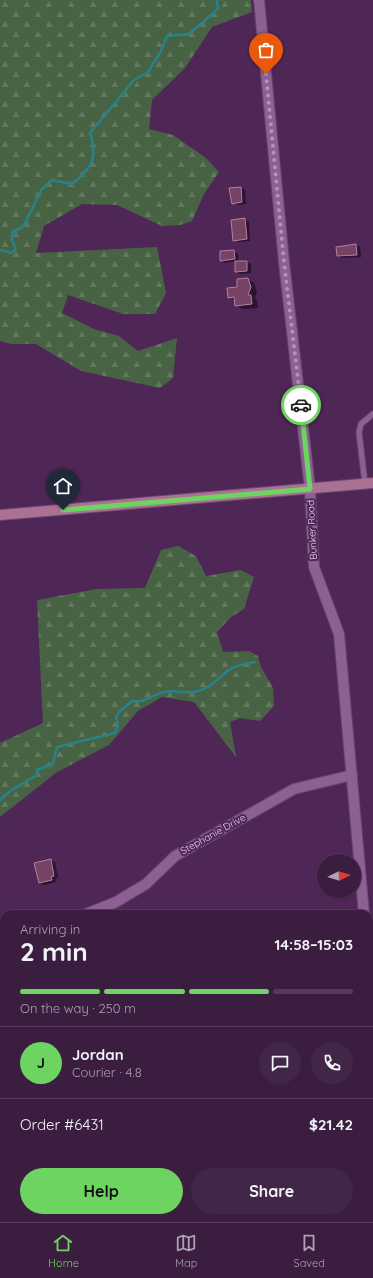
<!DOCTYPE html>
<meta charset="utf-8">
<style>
body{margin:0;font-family:Quicksand,sans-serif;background:#422647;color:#f1f3f6;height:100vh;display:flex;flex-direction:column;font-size:15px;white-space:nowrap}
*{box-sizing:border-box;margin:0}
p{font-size:13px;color:#aca2b1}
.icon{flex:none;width:22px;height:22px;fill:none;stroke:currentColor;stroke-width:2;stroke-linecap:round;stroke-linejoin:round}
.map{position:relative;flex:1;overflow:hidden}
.details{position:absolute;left:0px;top:910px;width:373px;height:312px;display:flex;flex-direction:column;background:#3b1d40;border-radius:12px 12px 0 0;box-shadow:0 1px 3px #0004,0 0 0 1px #543b59}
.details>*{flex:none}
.needle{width:26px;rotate:85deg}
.controls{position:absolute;left:317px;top:854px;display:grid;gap:8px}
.controls a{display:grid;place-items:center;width:44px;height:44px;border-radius:50%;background:#3b1d40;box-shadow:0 1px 3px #0004,0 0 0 1px #543b59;font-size:20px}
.pin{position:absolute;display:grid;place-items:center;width:34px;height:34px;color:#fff;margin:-41px -17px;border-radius:50% 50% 50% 0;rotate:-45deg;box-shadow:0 0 4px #0007}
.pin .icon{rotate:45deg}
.courier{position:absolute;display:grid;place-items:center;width:40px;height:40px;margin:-20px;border:3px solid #6dd361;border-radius:50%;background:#fff;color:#222;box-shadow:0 1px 5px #0007}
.summary em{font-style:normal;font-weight:700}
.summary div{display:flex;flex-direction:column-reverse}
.summary{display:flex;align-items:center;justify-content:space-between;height:68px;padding:0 20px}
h1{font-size:26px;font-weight:700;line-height:30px}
.bar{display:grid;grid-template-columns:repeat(4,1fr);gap:6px 4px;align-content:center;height:48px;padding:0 20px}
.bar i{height:5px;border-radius:3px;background:#543b59}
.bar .on{background:#6dd361}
.bar p{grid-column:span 4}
.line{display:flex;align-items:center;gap:10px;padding:0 20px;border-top:1px solid #543b59}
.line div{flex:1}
.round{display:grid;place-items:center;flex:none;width:42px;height:42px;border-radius:21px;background:#422647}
.action{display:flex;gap:8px;margin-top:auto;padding:8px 20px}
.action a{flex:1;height:46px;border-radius:24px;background:#6dd361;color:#111;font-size:16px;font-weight:700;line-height:46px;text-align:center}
.action a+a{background:#422647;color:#f1f3f6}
.menu{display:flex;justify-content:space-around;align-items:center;height:56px;border-top:1px solid #543b59;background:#3b1d40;font-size:11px;color:#aca2b1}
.menu a{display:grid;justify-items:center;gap:2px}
.menu .on{color:#6dd361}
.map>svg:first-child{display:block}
.forest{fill:url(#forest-firs)}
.shadow{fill:#0007}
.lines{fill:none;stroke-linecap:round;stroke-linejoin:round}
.stream{stroke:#26838a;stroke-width:2.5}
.building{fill:#764364;stroke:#ba7ca3}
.service-casing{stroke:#69466f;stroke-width:7}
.minor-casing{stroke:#69466f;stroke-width:12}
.secondary-casing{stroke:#69466f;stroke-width:12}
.service{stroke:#8c6093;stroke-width:5}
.minor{stroke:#8c6093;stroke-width:10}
.secondary{stroke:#ab7194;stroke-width:10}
.done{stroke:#b294b7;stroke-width:4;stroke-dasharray:0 7.2}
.route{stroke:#6dd361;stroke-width:5}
.labels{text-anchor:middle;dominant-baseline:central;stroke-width:4;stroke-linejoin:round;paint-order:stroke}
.street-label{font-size:10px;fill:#e7cfeb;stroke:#4f2756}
</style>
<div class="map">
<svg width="373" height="1222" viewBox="0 0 373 1222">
<defs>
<pattern id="forest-firs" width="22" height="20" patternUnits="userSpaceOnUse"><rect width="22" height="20" fill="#486344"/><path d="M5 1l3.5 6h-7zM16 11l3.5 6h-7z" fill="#62785f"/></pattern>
</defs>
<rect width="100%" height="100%" fill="#4f2756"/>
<g class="forest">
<polygon points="0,0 251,0 252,12 212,27 185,68 152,100 149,129 173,135 206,158 219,172 204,194 192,221 180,225 162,226 117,205 82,204 44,226 36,253 157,247 166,293 155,314 123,314 68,295 62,313 94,329 119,336 138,351 177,338 173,378 160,388 81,371 36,344 11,344 0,341"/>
<polygon points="178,546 196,556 206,576 241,570 254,577 244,609 231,617 217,632 223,652 249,651 258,656 261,667 273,688 274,706 260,721 240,718 230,722 236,757 194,702 162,697 138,711 109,745 57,772 0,817 0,743 43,723 37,600 97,589 145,588 161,550"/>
<polygon points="0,1147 4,1148 4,1203 0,1204"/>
</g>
<g class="shadow">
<polygon points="241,188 245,190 246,204 237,205 233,203"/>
<polygon points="244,219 249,222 250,241 238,242 234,240"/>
<polygon points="356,245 360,247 361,257 342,258 338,255"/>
<polygon points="234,251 238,254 239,262 247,262 251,264 251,273 240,274 236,271 236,261 225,263 221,260"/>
<polygon points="248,279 254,283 257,291 255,299 257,300 258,308 242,309 236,305 236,301 229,297"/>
<polygon points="50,860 55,862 58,878 55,879 56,882 44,885 39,883"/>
</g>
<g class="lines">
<g class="stream">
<path d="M0,250l12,3 4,-5 -4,-7v-9l11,-5 19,-38 10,-9 20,4c20,-16 26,-25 18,-51l44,-53 14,-8 13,-21 6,-15 22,-2 29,-25 -1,-9"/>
<path d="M0,800l10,-9 27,-16v-5l16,-6 4,-17 58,-14 3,-8 -2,-8 4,-6 12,-10c13,2 20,-6 32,-9 13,-3 24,4 37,-2 11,-4 17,-11 25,-18 8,-7 20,-8 29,-10"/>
</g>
</g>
<g class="building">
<polygon points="241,187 242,202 232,204 229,188"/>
<polygon points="245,218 247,239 233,241 231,220"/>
<polygon points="356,244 357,255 337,256 336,247"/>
<polygon points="234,250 235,259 220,261 220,251"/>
<polygon points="235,261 247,261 247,271 235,272"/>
<polygon points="248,278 251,287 248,295 251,295 252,304 235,306 234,297 228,298 227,288 237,287 237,279"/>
<polygon points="51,859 54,876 51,877 52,880 39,883 34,863"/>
</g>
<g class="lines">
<defs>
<polyline id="service" points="365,484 359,432 361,424 373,414"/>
<g id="minor">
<polyline points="259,0 284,262 310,489 314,567 339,634 364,914"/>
<polyline points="86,914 116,902 146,884 175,856 294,789 352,775"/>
<polyline points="369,972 373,1013"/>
<polyline points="369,1207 373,1207"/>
<polyline points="209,1222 252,1218"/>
</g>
<polyline id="secondary" points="0,515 373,483"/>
</defs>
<use href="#service" class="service-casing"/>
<use href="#minor" class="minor-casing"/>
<use href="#secondary" class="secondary-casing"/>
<use href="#service" class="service"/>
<use href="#minor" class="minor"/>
<use href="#secondary" class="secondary"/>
</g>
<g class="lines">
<polyline class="done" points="266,74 284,262 301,405"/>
<polyline class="route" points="63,510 310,489 301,405"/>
</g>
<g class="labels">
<g class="street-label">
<text transform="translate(312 530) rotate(-93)">Bunker Road</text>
<text transform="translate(213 834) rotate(-29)">Stephanie Drive</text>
</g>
</g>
</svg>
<div class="controls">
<a><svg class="needle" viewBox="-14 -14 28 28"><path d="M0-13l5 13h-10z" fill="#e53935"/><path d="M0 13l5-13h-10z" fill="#aca2b1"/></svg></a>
</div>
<div class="pin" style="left:266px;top:74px;background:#ea580c"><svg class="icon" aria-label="bag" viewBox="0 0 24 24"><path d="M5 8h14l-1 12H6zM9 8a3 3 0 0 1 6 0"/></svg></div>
<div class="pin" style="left:63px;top:510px;background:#1f2937"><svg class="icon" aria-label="home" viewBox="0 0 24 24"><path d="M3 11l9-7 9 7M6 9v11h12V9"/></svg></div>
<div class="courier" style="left:301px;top:405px"><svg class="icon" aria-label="car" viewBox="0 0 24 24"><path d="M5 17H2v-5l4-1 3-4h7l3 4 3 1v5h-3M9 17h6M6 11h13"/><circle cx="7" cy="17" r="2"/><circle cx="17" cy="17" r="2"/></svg></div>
<section class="details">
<div class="summary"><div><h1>2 min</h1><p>Arriving in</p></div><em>14:58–15:03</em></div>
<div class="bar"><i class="on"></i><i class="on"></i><i class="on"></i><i></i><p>On the way · 250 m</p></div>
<div class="line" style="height:72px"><b class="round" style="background:#6dd361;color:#111">J</b><div><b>Jordan</b><p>Courier · 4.8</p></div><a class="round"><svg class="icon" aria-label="chat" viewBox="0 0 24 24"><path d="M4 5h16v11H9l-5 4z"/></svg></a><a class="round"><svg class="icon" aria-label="phone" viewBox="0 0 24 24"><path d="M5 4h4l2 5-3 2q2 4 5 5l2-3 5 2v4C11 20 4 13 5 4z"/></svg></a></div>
<div class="line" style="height:52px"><div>Order #6431</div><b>$21.42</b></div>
<div class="action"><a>Help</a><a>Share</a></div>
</section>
</div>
<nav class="menu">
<a class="on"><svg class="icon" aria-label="home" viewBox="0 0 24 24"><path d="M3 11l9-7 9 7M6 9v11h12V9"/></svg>Home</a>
<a><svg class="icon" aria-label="map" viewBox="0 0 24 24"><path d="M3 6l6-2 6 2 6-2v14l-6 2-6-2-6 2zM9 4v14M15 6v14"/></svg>Map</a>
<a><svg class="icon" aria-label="saved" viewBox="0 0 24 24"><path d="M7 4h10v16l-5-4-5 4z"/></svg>Saved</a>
</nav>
